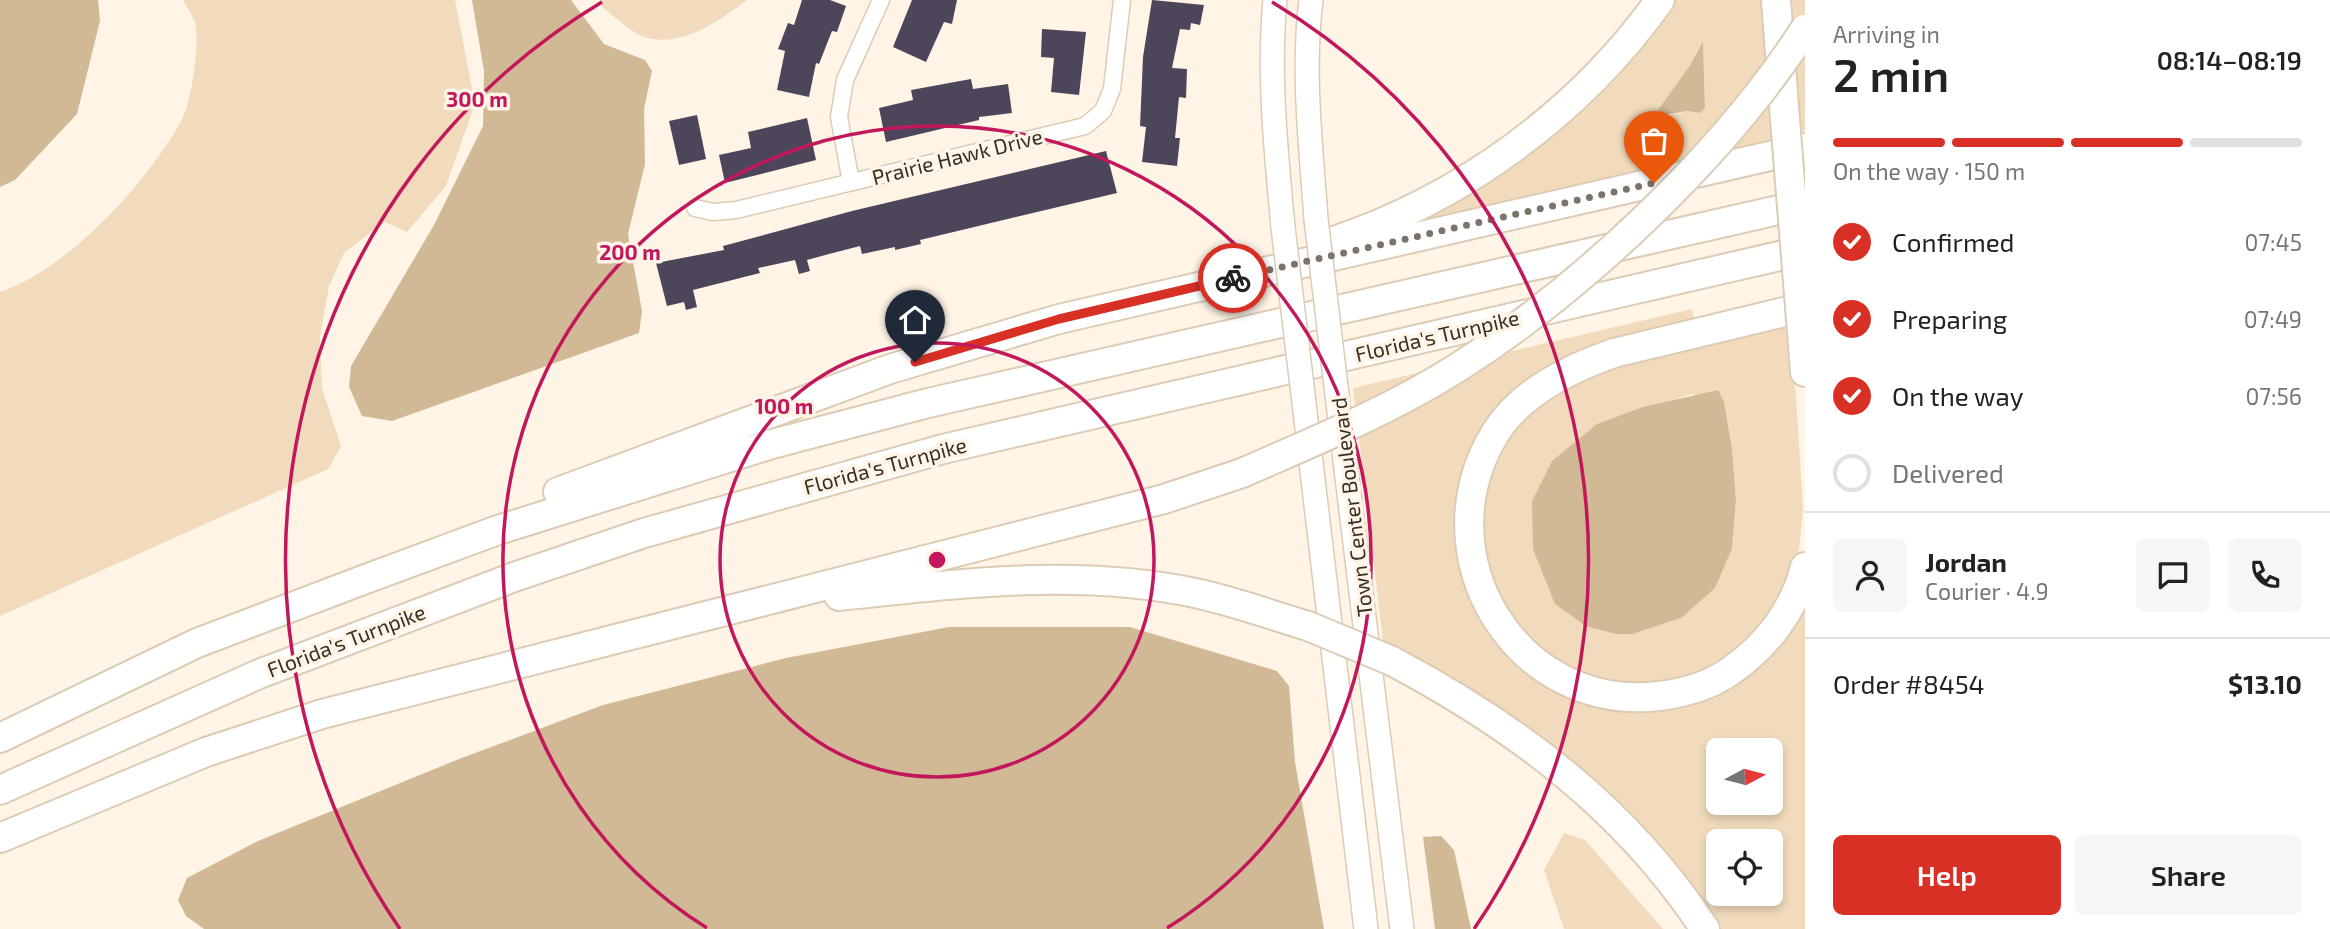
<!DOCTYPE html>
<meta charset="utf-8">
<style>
body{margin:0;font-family:"Exo 2",sans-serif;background:#f6f6f6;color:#222;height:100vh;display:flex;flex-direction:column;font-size:26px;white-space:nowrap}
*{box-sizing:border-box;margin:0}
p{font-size:23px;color:#767676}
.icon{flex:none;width:38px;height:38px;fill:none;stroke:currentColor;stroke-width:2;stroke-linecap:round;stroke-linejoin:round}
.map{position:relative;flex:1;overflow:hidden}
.details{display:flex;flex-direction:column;background:#fff;width:525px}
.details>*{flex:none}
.needle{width:46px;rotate:83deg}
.tools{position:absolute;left:1706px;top:738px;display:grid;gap:14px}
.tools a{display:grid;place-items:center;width:77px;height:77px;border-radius:10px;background:#fff;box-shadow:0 4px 10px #0003;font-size:35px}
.pin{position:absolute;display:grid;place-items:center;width:60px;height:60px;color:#fff;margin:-72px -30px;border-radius:50% 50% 50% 0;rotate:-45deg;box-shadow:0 0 7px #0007}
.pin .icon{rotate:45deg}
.courier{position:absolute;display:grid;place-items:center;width:70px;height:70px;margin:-35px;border:5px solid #d93025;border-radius:50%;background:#fff;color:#222;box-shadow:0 2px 9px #0007}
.headline em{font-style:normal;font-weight:600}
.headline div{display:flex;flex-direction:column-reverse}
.headline{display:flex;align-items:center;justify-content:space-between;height:119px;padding:0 28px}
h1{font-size:46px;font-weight:600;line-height:52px}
.bar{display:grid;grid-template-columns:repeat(4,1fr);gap:10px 7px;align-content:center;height:84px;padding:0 28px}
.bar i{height:9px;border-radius:5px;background:#e0e0e0}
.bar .on{background:#d93025}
.bar p{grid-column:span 4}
.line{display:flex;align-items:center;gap:18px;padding:0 28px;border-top:2px solid #e0e0e0}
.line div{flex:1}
.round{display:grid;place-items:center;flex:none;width:74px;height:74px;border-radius:10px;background:#f6f6f6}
ol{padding:0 28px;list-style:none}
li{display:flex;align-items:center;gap:21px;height:77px}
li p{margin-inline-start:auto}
li .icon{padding:7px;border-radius:50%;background:#d93025;color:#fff;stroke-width:4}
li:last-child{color:#767676}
li i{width:38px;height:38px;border:4px solid #e0e0e0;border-radius:50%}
.action{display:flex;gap:14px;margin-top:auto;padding:14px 28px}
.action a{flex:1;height:80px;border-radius:10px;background:#d93025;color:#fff;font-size:28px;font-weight:600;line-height:80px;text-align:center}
.action a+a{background:#f6f6f6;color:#222}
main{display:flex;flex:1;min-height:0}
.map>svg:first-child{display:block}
.green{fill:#f2dbbc;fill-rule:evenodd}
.water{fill:#d2b996}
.building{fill:#4d465b}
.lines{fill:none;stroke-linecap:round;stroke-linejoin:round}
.minor-casing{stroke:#dcccb5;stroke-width:19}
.secondary-casing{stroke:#dcccb5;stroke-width:26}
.motorway-casing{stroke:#dcccb5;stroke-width:32}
.minor{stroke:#fff;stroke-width:16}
.secondary{stroke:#fff;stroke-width:23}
.motorway{stroke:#fff;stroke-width:28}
.secondary-bridge-casing{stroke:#dcccb5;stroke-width:26;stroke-linecap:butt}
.motorway-bridge-casing{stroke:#dcccb5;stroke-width:32;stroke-linecap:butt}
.secondary-bridge{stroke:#fff;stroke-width:23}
.motorway-bridge{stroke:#fff;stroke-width:28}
.done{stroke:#7c7469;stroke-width:7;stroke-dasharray:0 12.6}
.route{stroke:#d93025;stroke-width:9}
.ring{fill:none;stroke:#c2185b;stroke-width:3.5}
.labels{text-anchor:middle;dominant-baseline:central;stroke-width:7;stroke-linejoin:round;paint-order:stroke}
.street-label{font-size:21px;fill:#362f26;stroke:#fff4e6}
.centre{fill:#c2185b;stroke:#fff4e6;stroke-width:3.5}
.ring-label{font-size:21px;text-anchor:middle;font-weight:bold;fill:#c2185b;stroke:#fff4e6;stroke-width:7;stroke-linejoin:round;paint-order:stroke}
</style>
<main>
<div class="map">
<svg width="1805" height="929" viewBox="0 0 1805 929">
<rect width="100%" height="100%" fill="#fff4e6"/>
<g class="green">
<path d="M183,0h272l20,104 -29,82 -39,46 -22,-10 -41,31 -15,33 -9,51 2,51 19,58 -13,23 -328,147v-324c68,-23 145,-107 180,-169 12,-20 18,-71 16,-94 0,-10 -9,-20 -13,-29z"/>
<path d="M600,0h147c-27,20 -63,47 -99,38 -15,-3 -33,-22 -45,-30z"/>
<path d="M1673,0h97l8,143 -395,93 29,-19zM1703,44l2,64 -9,5 -9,-2 -27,7z"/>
<polygon points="1792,0 1805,0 1805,131 1796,133"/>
<path d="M1692,309l2,13 -112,32 -120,129 48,172 153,51 142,-106v329h-84l-28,-40 -284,-234 -26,-13 -30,-254zM1718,751h53v52h-53zM1718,842h53v52h-53z"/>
<path d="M1791,318l12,190 -4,41 -10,35 -28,47 -54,40 -54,16 -70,-10 -68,-48 -26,-47 -9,-69 14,-55 31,-44 69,-45zM1692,394l32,9 8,46 4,51 -4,48 -51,70 -48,16h-17l-19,-210z"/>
<polygon points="1564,833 1585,840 1663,929 1564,929 1544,870"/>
</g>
<g class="water">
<polygon points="0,0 98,0 100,21 77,114 15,180 0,187"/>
<polygon points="472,0 571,0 604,44 645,60 652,71 644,109 645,164 628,234 642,311 639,333 392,421 362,416 349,387 351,366 434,225 483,126 484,71"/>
<polygon points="1703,42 1705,108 1700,113 1687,111 1653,117 1689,67"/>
<polygon points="1718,390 1724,402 1732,449 1736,500 1732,548 1715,588 1681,618 1633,634 1616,634 1586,626 1555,604 1533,549 1532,501 1552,461 1597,424 1643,407"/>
<polygon points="949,627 1130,627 1277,671 1289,686 1295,762 1324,929 204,929 186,916 178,900 187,878 258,841 459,759 603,705 786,658"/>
<polygon points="1441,836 1454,850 1471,929 1435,929 1423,837"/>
</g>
<g class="building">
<polygon points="802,0 830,0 846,6 837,32 832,31 819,64 816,63 809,97 777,90 785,51 778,49 788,23 794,25"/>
<polygon points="912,0 957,0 952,24 944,22 926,62 893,47"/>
<polygon points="1152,0 1204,5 1200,25 1191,23 1190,30 1180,29 1172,68 1187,69 1186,98 1179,97 1175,138 1180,138 1177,166 1142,162 1146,127 1140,126 1143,57"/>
<polygon points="1042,29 1086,32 1079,95 1051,92 1054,58 1041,57"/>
<polygon points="971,79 973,89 1008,84 1012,113 979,117 979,120 886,142 879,108 913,100 911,90"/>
<polygon points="697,115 706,159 679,165 669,121"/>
<polygon points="807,118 816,160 725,183 719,155 751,148 748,132"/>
<polygon points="1106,151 1117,193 920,240 921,244 895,250 895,247 862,254 860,246 829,254 807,260 810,271 799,274 795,260 758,268 760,273 693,290 697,307 686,310 684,302 667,306 656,263 724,250 723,246 852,211"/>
</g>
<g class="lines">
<defs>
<g id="minor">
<polyline points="851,182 839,117 845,80 881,0"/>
<polyline points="695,208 713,212 736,210 1085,126 1103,111 1112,89 1122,0"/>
</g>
<g id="secondary">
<path d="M1275,0c-7,76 1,151 8,227"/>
<path d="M1311,0c-9,72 0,147 5,219"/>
<polyline points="1337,395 1402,929"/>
<polyline points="1304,403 1366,929"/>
</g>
<g id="motorway">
<polyline points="1776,0 1786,132"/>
<path d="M1331,242c131,-43 249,-130 329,-242"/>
<path d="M1805,307l-191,46c-43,15 -92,38 -118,79 -76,121 19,281 163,264 24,-3 50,-10 70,-24 37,-25 65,-61 76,-105"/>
<polyline points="1803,345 1805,372"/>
<polyline points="558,492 890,369 1059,319 1805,148"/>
<path d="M839,596c118,-12 237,-28 356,-3 38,8 76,22 113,33"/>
<path d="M1392,661c126,67 234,148 313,268"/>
<polyline points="0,738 197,643 363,580 498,530 772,444 928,403 1805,204"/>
<polyline points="0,790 259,674 514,577 644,533 943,449 1805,250"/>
<polyline points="0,838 206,752 322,714 1164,499 1242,473"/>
</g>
</defs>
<use href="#minor" class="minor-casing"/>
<use href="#secondary" class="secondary-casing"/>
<use href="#motorway" class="motorway-casing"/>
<use href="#minor" class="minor"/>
<use href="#secondary" class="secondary"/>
<use href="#motorway" class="motorway"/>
<defs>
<g id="secondary-bridge">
<polyline points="1316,219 1337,395"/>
<polyline points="1283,227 1304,403"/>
</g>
<g id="motorway-bridge">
<polyline points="1786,132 1803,345"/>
<path d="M1242,473c73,-32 147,-62 215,-105 126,-80 267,-213 348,-339"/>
<polyline points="1308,626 1392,661"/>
</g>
</defs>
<use href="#secondary-bridge" class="secondary-bridge-casing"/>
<use href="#motorway-bridge" class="motorway-bridge-casing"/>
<use href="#secondary-bridge" class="secondary-bridge"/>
<use href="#motorway-bridge" class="motorway-bridge"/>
</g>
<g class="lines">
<polyline class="done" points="1233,278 1654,183"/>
<polyline class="route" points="915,362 1059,319 1233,278"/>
</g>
<g class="ring">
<circle cx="937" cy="560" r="217"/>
<path d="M707 928A434 434 0 1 1 1167 928"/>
<path d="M400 929A651 651 0 0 1 602 2M1272 2A651 651 0 0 1 1474 929"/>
</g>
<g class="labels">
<g class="street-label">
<text transform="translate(957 156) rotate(-14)">Prairie Hawk Drive</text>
<text transform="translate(1437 335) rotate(-13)">Florida's Turnpike</text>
<text transform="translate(885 465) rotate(-15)">Florida's Turnpike</text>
<text transform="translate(1351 507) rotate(-97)">Town Center Boulevard</text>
<text transform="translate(346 640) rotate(-21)">Florida's Turnpike</text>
</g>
</g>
<circle cx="937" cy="560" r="10" class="centre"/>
<g class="ring-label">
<text x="477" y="107">300 m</text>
<text x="630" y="260">200 m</text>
<text x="784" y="414">100 m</text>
</g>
</svg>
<div class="tools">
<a><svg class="needle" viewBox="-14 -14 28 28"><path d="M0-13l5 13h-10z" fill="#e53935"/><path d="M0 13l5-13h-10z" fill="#767676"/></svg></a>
<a><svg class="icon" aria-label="locate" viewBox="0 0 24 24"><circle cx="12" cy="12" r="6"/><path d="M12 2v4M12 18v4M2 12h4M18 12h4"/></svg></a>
</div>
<div class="pin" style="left:1654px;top:183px;background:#ea580c"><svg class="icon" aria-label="bag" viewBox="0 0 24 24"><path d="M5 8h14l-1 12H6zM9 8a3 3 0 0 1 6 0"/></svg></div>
<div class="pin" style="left:915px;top:362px;background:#1f2937"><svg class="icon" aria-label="home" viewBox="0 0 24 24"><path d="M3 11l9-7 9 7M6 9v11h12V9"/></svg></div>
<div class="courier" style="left:1233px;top:278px"><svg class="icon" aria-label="bike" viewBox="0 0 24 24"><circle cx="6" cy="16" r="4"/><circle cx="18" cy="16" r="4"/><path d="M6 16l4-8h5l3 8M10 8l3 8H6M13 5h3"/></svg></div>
</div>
<section class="details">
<div class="headline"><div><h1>2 min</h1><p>Arriving in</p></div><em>08:14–08:19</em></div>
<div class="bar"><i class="on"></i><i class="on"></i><i class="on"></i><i></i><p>On the way · 150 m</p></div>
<ol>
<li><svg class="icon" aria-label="check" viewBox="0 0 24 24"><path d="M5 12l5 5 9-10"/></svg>Confirmed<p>07:45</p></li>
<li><svg class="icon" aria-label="check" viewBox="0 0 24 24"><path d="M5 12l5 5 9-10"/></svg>Preparing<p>07:49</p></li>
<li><svg class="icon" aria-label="check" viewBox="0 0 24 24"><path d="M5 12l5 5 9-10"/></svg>On the way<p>07:56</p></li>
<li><i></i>Delivered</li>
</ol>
<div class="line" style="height:126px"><a class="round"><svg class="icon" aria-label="person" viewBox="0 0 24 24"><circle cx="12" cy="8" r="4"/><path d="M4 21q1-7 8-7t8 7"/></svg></a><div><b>Jordan</b><p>Courier · 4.9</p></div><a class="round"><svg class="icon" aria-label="chat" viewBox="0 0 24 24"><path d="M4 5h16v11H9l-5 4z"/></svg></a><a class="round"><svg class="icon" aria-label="phone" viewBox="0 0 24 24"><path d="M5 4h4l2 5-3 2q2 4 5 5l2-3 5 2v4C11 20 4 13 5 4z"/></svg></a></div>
<div class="line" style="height:91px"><div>Order #8454</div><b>$13.10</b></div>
<div class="action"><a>Help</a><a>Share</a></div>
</section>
</main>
